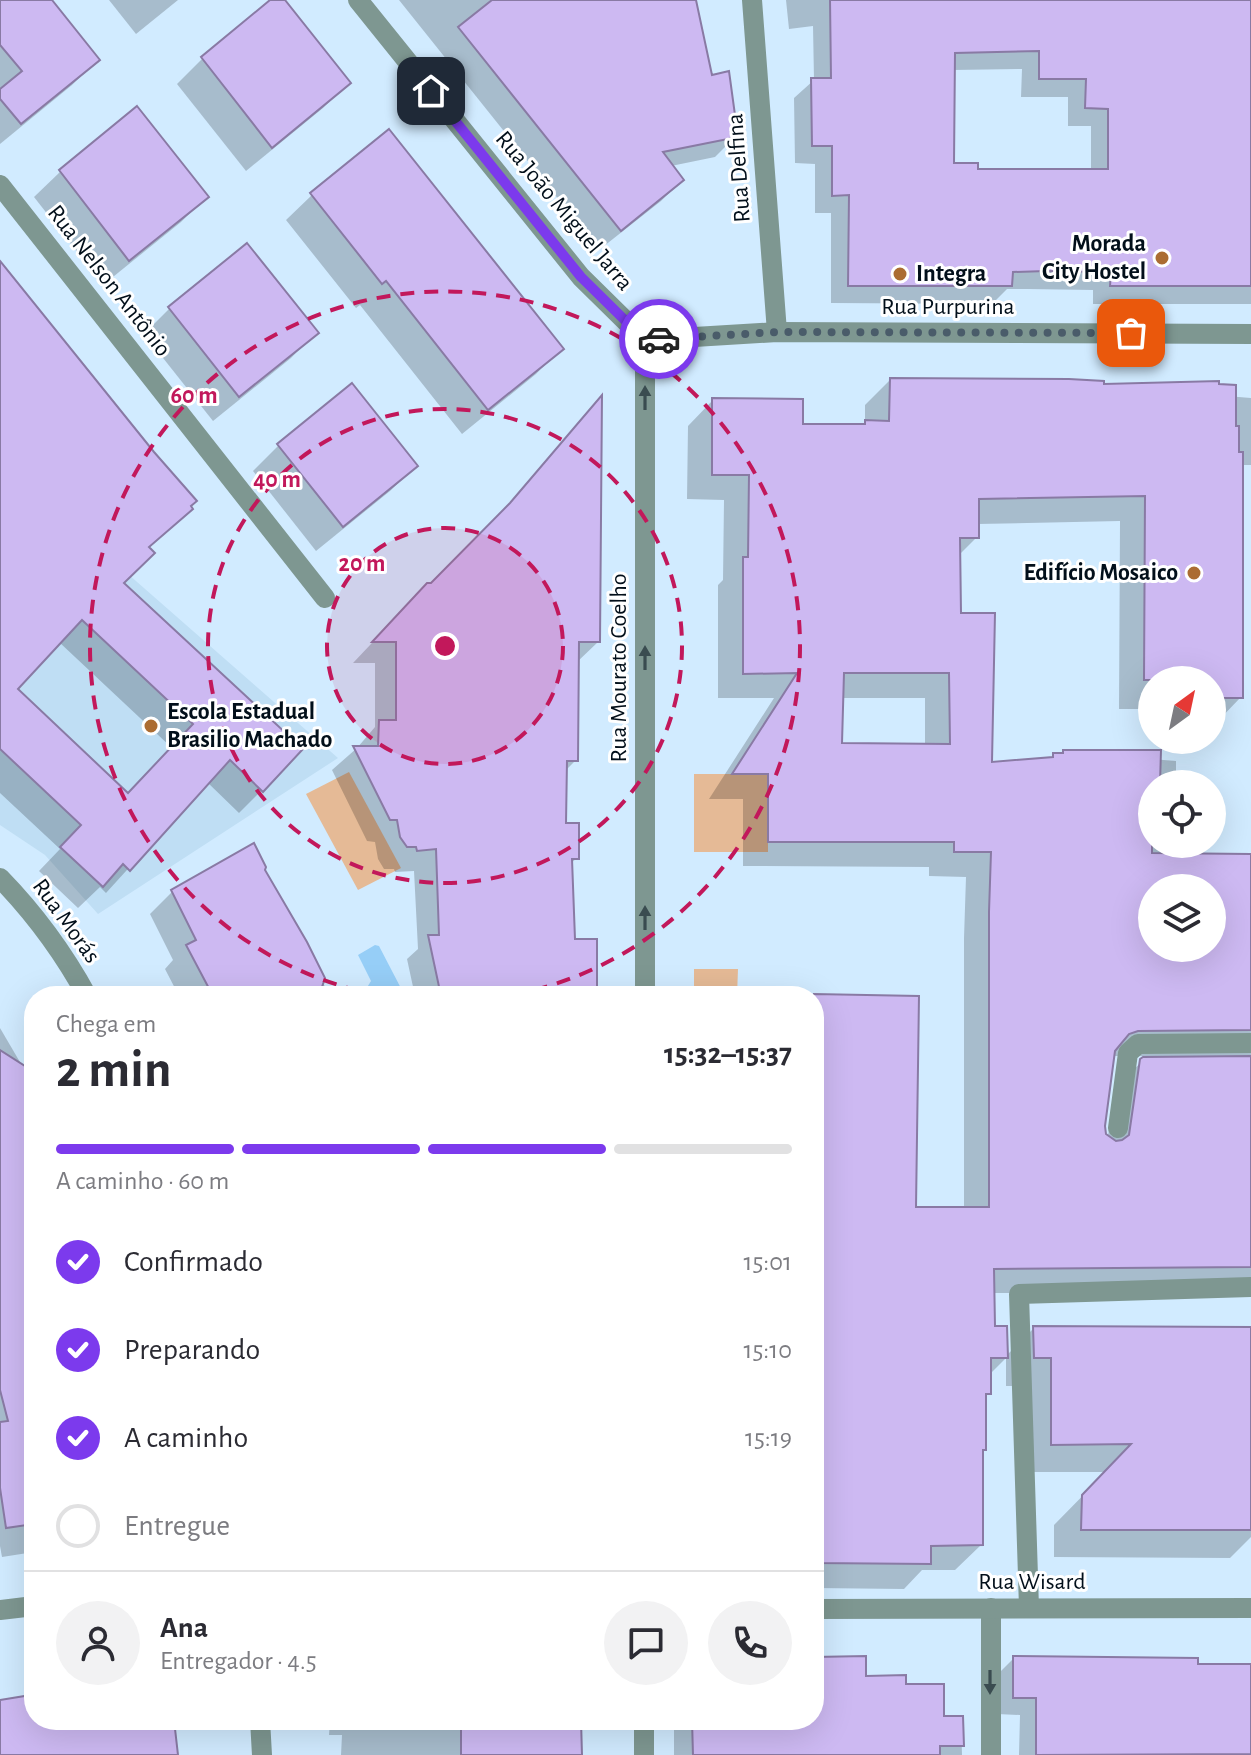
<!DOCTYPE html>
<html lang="pt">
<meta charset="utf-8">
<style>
body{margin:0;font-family:"Alegreya Sans",sans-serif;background:#f2f2f3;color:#2b2b33;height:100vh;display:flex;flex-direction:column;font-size:30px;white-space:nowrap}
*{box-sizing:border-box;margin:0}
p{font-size:26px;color:#7c7c81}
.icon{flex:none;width:44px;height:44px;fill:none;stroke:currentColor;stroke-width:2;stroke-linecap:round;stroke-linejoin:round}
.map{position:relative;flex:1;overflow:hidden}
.panel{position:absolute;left:24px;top:986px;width:800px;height:744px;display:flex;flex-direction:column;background:#fff;border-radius:32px;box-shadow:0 8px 32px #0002}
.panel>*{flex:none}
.needle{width:52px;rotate:33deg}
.fabs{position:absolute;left:1138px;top:666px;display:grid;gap:16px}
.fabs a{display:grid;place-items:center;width:88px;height:88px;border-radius:50%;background:#fff;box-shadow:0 8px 32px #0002;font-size:40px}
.pin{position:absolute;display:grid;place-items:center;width:68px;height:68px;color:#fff;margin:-34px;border-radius:16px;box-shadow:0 4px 12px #0006}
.courier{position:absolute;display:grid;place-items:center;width:80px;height:80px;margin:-40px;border:6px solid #7c3aed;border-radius:50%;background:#fff;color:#222;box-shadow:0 2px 10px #0007}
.headline em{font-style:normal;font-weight:700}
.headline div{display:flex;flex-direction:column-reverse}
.headline{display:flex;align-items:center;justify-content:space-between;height:136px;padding:0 32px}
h1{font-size:52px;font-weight:700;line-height:60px}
.bar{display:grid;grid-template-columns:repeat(4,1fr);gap:12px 8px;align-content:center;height:96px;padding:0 32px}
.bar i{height:10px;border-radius:6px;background:#e1e1e2}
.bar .selected{background:#7c3aed}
.bar p{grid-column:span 4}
.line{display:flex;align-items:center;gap:20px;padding:0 32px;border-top:2px solid #e1e1e2}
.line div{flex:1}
.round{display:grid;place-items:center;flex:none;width:84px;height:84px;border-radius:42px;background:#f2f2f3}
ol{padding:0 32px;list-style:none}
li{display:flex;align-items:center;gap:24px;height:88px}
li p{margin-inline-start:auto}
li .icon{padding:8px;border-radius:50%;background:#7c3aed;color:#fff;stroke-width:4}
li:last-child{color:#7c7c81}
li i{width:44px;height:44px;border:4px solid #e1e1e2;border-radius:50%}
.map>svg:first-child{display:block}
.built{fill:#bfdef4}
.green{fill:#e5ba96}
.water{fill:#96cef7}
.shadow{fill:#0003;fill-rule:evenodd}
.building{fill:#cdb9f2;stroke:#897aa4;stroke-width:2;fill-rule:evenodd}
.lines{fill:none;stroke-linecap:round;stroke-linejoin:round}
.service{stroke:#7e9791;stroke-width:20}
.minor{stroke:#7e9791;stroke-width:20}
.oneway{fill:#3a4c50}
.done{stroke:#4a5c6a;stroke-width:8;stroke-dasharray:0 14.4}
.route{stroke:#7c3aed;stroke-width:10}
.ring{fill:none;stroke:#c2185b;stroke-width:4;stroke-dasharray:14 10}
.poi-dot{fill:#ab6c32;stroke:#fff;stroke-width:3}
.labels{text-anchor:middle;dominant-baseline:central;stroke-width:6;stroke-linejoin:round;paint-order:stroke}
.street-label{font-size:24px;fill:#020f1a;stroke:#fff}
.poi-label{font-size:24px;font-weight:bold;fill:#020f1a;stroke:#fff;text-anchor:end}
.centre{fill:#c2185b;stroke:#fff;stroke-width:4}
.ring-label{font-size:24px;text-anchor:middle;font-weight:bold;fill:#c2185b;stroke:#fff;stroke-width:6;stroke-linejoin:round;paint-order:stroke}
</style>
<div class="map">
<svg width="1251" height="1755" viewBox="0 0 1251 1755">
<rect width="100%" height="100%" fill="#d1ebff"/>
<polygon class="built" points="31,489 338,758 98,914 45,855 0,825 0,524"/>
<g class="green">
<polygon points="349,772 401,868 358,890 306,794"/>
<rect x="694" y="774" width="74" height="78"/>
<polygon points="694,969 738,969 737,996 694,996"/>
</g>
<polygon class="water" points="375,945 379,946 405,996 365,996 363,994 371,981 358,955"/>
<g class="shadow">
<polygon points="0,0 50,0 97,60 72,85 0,144"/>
<polygon points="109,0 178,0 136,34"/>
<polygon points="274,0 282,0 348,83 323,108 246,171 177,84 202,59"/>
<polygon points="399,0 696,0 710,78 736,136 715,157 671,166 682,180 661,201 599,250"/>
<path d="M786,0h465v304h-158v-14l-66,-1h-20l-15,15 -161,-1v-90h-16v-49l-20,-1 -1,-65 20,-18 -1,-54 -24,3zM1022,69l-1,28h47v29h23v45h-115l-24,-6 1,-95z"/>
<polygon points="137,109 206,197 181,222 103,285 34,197 60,172"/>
<polygon points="312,195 561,348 536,374 462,434 360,305 356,308 286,220"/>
<path d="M0,265l190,244 -42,40 -26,35 140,206 -23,23 -32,-31 -101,111 -6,-6 -22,21 -39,-37 21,-22 -60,-56zM59,642l113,106 -44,47 -113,-106z"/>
<polygon points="170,308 316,332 291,358 213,421 144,334"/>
<path d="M890,380l212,6 149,12v67h-10v232l-25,26h-4v-43h-60v29h-33l1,-188 -143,3v13l-19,19 1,59 31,149 59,-4 5,-5h6l3,-3 113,9v23h-24v60h23v11l76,1v423l-12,13 -246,1v35l13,28 28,-28 217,1v208l-21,21 -176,-1v-32l52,-53h-83l1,-86h-18v-28l-17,17v18l-5,5 -3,147 -26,25h-33l-18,19 -90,-1v-592h-78l2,-2 179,4 -3,211h50v-271l2,-61 -37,-1v-9l-186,-1v-67h-34l65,-101h-56v-113l5,-5 1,-80 -37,-1 1,-73 25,-26 88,26h61l3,-3v-18zM841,698h84v48l-85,-1zM1152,888h60v60h-60zM1112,1056h36l-33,31 -8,56 -4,-17z"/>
<polygon points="352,386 416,466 390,491 316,551 253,471 278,446"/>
<polygon points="600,400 598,642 576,663 576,760 565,771 564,824 577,858 570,864 573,942 596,996 415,996 407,959 418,949 414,871 395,872 394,869 384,869 378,859 375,842 367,841 332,770 357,748 375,727 375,663 353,663 405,608 432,585 488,528"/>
<polygon points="263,871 330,996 179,996 165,969 173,960 150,914 172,892"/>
<polygon points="0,1028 34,1086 34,1552 2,1557 0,1546"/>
<polygon points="814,1658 864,1678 904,1686 942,1718 961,1718 962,1755 674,1755 674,1720 814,1720"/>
<polygon points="1014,1658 1251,1666 1251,1755 1019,1755 1020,1715 997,1714 997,1675"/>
<polygon points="34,1696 34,1720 172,1720 176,1755 0,1755 0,1702"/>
<polygon points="330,1720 579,1720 580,1755 341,1755 342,1735 329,1735"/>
</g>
<g class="building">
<polygon points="0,0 52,0 100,60 21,124 0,99 0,89 22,71 0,45"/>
<polygon points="270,0 285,0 351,83 272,148 201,57"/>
<polygon points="492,0 696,0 712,75 729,71 738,137 663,152 684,180 621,231 458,27"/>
<path d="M830,0h421v286h-141l1,-14 -65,-1 -33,1 -1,14h-164l1,-91 -17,1v-50h-20l-1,-68h20zM1039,51v28h47l-1,29 23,1v60h-130v-6h-24l1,-110z"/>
<polygon points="137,106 209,197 129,261 59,170"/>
<polygon points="389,129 564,349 488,410 386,281 382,284 310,193"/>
<polygon points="247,243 319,333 239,397 168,307"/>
<path d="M0,261l154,191 43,49 -6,5 2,3 -44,38 6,6 -31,30 179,166 -40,43 -33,-32 -100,111 -7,-7 -20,23 -43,-40 21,-22 -81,-76zM82,620l111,104 -65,69 -110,-104z"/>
<path d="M890,378l179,1 35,2v3l115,-3v3l17,1v41h3v26h4v246h-31v-18h-68l1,-184 -166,3v39h-19l1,75h34l-3,149 61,-5v-4h10v-3h98l-1,34h-8v69l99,1v176l-113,1 -9,3 -14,17 -10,75 1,8 10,7 6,-1 7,-5 11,-76 3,-2 108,-1v211l-257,2 1,57h12l1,32h-17v36h-5v56h-3v95l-52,1v18l-117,-1v-268h5v-70l-5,-1v-230l105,2 -3,211h73v-295l2,-60h-37v-10h-186v-68h-36l65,-101 -54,1v-117h5l1,-82h-37v-77l91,1v25h62v-4l24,1zM844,673h105l1,71 -108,-1zM1152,888h60v60h-60z"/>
<polygon points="352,383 418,466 343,527 277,444"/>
<polygon points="602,395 600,642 579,642 578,761 567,761 566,823 579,823 579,859 572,859 575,939 597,939 597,996 441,996 428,935 439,935 436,849 417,851 416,847 407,847 400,837 397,820 390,820 353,746 378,746 379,720 396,720 396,642 372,642 427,583 431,583 510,503"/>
<polygon points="254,843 266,867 265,870 307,942 325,978 319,996 213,996 186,945 196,940 171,890"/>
<polygon points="0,1050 28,1068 34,1081 34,1524 6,1528 0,1488 0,1422 8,1421 0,1390"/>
<polygon points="1033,1326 1251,1327 1251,1530 1081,1530 1082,1495 1131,1444 1051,1445 1051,1358 1034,1358"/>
<polygon points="866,1656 866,1676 906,1675 906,1684 944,1684 944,1716 963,1716 964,1746 940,1746 940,1755 693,1755 692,1720 814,1720 814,1657"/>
<polygon points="1013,1656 1198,1658 1198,1664 1251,1664 1251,1754 1036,1755 1036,1698 1013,1698"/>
<polygon points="31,1695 34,1720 174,1720 178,1755 0,1755 0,1700"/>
<polygon points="461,1720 581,1720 582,1755 461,1755"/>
</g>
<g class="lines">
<polyline class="service" points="1029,1608 1019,1294 1251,1287"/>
<g class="minor">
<polyline points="358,0 581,277 645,340"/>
<polyline points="752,0 777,332"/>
<polyline points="0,185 325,598"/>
<polyline points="645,340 777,332 1251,334"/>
<path d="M0,878c35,36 63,74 87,118"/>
<polyline points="645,996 645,340"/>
<polyline points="1118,1128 1128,1053 1138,1044 1251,1043"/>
<polyline points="991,1608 991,1755"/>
<polyline points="814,1609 1251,1608"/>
<polyline points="0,1610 34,1606"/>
<polyline points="260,1720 262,1755"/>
<polyline points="644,1755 644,1720"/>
</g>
</g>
<defs><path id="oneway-solid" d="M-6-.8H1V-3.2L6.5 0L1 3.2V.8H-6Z" transform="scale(2)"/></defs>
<g class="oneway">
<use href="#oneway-solid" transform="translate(645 398) rotate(-90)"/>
<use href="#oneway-solid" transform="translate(645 658) rotate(-90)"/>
<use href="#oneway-solid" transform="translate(645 918) rotate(-90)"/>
<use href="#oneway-solid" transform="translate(990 1682) rotate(90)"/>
</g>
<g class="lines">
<polyline class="done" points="659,339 777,332 1131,333"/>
<polyline class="route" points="431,91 581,277 645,340 659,339"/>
</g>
<circle cx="445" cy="646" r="118" fill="#c2185b" fill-opacity=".12"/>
<g class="ring">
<circle cx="445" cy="646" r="118"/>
<circle cx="445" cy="646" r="237"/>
<path d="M383 996A355 355 0 1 1 507 996"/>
</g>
<g class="poi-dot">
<circle cx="1162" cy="258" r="8"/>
<circle cx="900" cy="274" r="8"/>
<circle cx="1194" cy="573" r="8"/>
<circle cx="151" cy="726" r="8"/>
</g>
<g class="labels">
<g class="street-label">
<text transform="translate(739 168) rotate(-94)">Rua Delfina</text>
<text transform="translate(564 211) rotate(50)">Rua João Miguel Jarra</text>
<text transform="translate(109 281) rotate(52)">Rua Nelson Antônio</text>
<text x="948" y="307">Rua Purpurina</text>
<text transform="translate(619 668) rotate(-90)">Rua Mourato Coelho</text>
<text transform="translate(66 921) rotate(54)">Rua Morás</text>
<text x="1032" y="1582">Rua Wisard</text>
</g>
<g class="poi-label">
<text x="1146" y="244">Morada<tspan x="1146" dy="28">City Hostel</tspan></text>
<text x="916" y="274" text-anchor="start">Integra</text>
<text x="1178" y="573">Edifício Mosaico</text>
<text x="167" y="712" text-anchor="start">Escola Estadual<tspan x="167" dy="28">Brasilio Machado</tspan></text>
</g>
</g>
<circle cx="445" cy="646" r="12" class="centre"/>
<g class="ring-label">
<text x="194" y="403">60 m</text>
<text x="277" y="487">40 m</text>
<text x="362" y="571">20 m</text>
</g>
</svg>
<div class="fabs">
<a><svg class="needle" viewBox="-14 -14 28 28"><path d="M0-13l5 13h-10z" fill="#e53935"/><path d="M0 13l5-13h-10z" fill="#7c7c81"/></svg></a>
<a><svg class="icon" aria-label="locate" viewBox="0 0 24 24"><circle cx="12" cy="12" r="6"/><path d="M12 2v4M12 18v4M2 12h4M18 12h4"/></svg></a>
<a><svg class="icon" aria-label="layers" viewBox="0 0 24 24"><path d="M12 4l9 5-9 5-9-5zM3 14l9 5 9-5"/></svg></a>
</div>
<div class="pin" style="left:1131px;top:333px;background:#ea580c"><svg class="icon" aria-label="bag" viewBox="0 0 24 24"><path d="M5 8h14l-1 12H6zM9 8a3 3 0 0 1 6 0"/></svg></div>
<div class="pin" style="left:431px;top:91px;background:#1f2937"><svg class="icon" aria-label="home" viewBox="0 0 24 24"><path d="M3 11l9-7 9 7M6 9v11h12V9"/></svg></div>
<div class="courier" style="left:659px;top:339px"><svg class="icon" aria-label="car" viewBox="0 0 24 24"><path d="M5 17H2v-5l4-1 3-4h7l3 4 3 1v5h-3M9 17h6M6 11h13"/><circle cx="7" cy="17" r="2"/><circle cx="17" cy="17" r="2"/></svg></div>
<section class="panel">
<div class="headline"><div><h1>2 min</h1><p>Chega em</p></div><em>15:32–15:37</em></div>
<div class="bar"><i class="selected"></i><i class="selected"></i><i class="selected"></i><i></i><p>A caminho · 60 m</p></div>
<ol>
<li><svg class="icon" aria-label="check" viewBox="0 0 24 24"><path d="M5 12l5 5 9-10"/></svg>Confirmado<p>15:01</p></li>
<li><svg class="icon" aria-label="check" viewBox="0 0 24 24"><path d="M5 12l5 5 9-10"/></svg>Preparando<p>15:10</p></li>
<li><svg class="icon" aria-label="check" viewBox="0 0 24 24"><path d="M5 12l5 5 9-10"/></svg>A caminho<p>15:19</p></li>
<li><i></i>Entregue</li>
</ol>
<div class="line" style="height:144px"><a class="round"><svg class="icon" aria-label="person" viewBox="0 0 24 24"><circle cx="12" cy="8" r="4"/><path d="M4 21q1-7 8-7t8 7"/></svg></a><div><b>Ana</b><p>Entregador · 4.5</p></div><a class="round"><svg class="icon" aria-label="chat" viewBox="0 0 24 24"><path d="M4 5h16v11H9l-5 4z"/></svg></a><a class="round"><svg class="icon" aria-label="phone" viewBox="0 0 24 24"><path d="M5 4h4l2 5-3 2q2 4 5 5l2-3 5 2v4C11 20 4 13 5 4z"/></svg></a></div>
</section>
</div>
